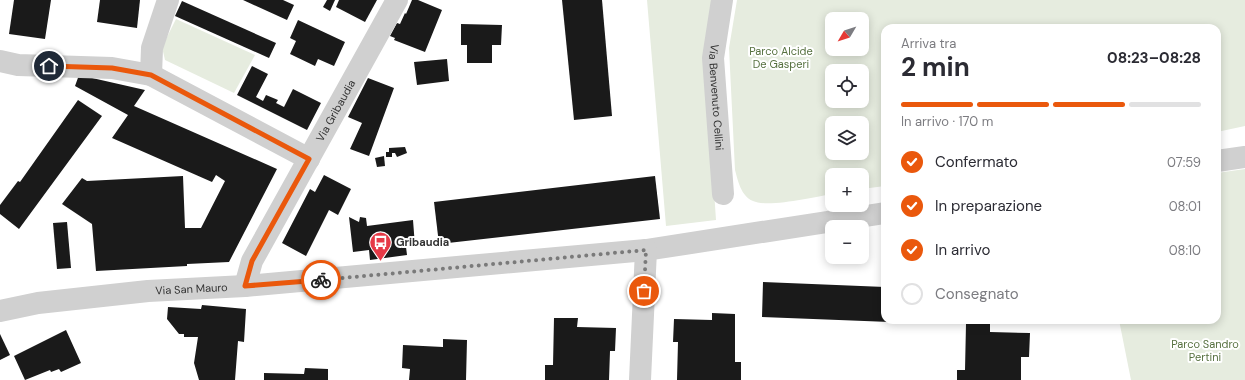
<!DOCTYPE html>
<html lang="it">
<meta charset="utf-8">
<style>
body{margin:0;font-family:"DM Sans",sans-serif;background:#f2f2f3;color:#2b2b33;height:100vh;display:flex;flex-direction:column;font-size:15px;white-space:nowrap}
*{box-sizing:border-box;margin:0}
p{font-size:13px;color:#7c7c81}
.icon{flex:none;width:22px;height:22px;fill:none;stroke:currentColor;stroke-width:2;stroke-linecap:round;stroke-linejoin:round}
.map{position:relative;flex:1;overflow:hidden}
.sheet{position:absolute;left:881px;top:24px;width:340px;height:300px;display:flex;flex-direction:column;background:#fff;border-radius:12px;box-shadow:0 2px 10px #0003}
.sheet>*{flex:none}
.needle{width:26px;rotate:231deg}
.fabs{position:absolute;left:825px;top:12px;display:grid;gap:8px}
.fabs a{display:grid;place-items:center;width:44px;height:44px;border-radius:8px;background:#fff;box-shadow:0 2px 10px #0003;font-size:20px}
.pin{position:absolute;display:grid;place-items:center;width:34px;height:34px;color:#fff;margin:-17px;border:2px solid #fff;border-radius:50%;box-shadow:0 1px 4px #0007}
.courier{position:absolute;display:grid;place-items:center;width:40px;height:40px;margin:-20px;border:3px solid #ea580c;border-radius:50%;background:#fff;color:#222;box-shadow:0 1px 5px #0007}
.head em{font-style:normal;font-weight:700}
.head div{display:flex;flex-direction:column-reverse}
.head{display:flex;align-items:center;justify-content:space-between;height:68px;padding:0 20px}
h1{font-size:26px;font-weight:700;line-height:30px}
.bar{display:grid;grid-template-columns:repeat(4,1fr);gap:6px 4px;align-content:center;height:48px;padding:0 20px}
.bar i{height:5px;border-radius:3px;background:#e1e1e2}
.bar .selected{background:#ea580c}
.bar p{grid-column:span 4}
ol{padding:0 20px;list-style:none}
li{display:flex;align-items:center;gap:12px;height:44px}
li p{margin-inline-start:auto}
li .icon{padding:4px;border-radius:50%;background:#ea580c;color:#fff;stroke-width:4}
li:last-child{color:#7c7c81}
li i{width:22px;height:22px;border:2px solid #e1e1e2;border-radius:50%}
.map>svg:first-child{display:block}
.green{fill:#e6ecdf;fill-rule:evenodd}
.building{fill:#1a1a1a}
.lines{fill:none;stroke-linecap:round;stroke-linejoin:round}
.minor{stroke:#d0d0d0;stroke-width:22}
.done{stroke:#7a7a7a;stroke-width:4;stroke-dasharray:0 7.2}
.route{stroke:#ea580c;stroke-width:5}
.labels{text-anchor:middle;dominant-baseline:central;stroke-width:4;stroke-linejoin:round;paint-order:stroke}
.park-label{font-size:11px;fill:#56703f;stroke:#fff}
.street-label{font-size:11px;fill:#333;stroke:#fff}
.poi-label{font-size:11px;font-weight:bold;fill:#333;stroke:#fff;text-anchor:start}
</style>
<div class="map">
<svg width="1245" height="380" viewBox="0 0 1245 380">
<rect width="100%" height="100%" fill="#fff"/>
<g class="green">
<polygon points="647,0 715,0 705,58 716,220 666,226"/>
<path d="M737,0h508v126l-28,6v-104h-332v158l-23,3v-14h-30v19c-18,3 -64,14 -79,7 -12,-5 -15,-20 -18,-31l-6,-122zM832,19h30v30h-30zM832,71h30v30h-30zM832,123h30v30h-30z"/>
<polygon points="176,19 255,55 234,93 165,60 162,47"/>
<polygon points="1245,169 1245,380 1131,380 1119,320 1217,320 1217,173"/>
</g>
<g class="building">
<polygon points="14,0 51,0 45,39 9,34"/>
<polygon points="100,0 140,0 137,28 97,22"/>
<polygon points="243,0 283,0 294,5 287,20"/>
<polygon points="327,0 335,0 330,11 323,7"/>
<polygon points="339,0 377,0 365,22 336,7"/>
<polygon points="412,0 418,0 442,10 425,52 394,40 395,38 390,36 397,23 400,24 405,13 406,14"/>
<polygon points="562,0 602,0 612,116 574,120"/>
<polygon points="182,1 276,43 269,58 175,16"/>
<polygon points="298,20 345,42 334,66 318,59 315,66 290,54 296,41 290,38"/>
<polygon points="461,24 502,25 501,45 492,45 492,63 467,63 467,45 461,45"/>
<polygon points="447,59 449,81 417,85 414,62"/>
<polygon points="252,66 268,74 256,97 263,101 266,95 278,100 276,103 284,107 293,89 321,103 307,130 237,95"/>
<polygon points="79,75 145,90 134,106 277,169 229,262 187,264 187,266 96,271 92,224 62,204 82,178 87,181 183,176 185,228 201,228 225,181 216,175 212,182 112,138 128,115 75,86"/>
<polygon points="368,78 394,88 369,156 350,149 362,123 348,117"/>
<polygon points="78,100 102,116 19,229 0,214 0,205 18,181 20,182"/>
<polygon points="405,147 407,153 397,157 395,153 392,153 392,157 386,157 386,152 389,152 389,148"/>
<polygon points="384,156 385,166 377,167 375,158"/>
<polygon points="324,175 351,189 338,215 329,210 306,256 282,243 310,189 315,192"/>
<polygon points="655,176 660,219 439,244 434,202"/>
<polygon points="349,217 359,222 360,217 366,218 367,226 413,220 415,246 406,247 407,255 370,260 369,250 353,252"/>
<polygon points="67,222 71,268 57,269 53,223"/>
<polygon points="763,282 885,287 885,320 941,320 941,324 762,317"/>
<polygon points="202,305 246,309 244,342 238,341 235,380 199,380 194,363 198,337 184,337 184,334 179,334 167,319 168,307 201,309"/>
<polygon points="712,313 735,314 735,362 741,362 741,380 677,380 678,342 673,342 674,319 712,320"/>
<polygon points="554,318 578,318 577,327 616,328 615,351 610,351 609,380 545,380 545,365 553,365"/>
<polygon points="966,324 990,324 990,332 1030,333 1029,357 1021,357 1021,380 957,380 957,370 965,370"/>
<polygon points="66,330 81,363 61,372 59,369 51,372 50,370 25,380 14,356"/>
<polygon points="0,334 10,355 0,360"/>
<polygon points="443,339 467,340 466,380 409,380 410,369 402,368 403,345 443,347"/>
<polygon points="305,368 328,369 328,380 264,380 264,373 304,374"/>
</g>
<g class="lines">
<g class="minor">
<path id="s1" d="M722,0l-9,58 10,136"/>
<polyline points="0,61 18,65 112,68 151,75 309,159"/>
<polyline points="151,75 152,48 168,0"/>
<polyline points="1217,161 1245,157"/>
<path id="s2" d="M245,286l7,-25 145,-261"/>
<path id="s3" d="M0,311l38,-8 110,-12 97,-5 401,-36 239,-37"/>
<polyline points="640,380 646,250"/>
</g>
</g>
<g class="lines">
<polyline class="done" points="321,280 646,250 644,291"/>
<polyline class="route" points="49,66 112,68 151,75 309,159 252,261 245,286 321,280"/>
</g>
<defs>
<symbol id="bus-pin" viewBox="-11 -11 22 30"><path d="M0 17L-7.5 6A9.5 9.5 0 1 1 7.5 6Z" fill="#e63946" stroke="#fff"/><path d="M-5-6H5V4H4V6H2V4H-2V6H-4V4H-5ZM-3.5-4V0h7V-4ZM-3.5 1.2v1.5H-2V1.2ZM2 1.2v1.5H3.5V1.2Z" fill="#fff"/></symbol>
</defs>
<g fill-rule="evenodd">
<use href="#bus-pin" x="368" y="230" width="25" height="34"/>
</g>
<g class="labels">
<g class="park-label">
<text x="781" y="51">Parco Alcide<tspan x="781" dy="13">De Gasperi</tspan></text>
<text x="1205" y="344">Parco Sandro<tspan x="1205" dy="13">Pertini</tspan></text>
</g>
<g class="street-label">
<text stroke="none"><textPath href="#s1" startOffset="98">Via Benvenuto Cellini</textPath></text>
<text stroke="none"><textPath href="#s2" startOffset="198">Via Gribaudia</textPath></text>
<text stroke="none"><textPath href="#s3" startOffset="193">Via San Mauro</textPath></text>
</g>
<g class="poi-label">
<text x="396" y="242">Gribaudia</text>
</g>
</g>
</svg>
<div class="fabs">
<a><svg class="needle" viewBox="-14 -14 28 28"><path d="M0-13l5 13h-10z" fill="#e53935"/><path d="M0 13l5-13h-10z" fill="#7c7c81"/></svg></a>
<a><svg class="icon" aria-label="locate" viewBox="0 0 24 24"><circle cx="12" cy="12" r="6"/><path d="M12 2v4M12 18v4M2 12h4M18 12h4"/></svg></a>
<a><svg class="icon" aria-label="layers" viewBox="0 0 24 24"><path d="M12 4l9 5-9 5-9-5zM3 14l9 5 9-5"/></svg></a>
<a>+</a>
<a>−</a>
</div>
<div class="pin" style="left:644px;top:291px;background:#ea580c"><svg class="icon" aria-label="bag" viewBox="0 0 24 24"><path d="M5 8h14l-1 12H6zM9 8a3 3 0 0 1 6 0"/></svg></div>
<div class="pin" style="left:49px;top:66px;background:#1f2937"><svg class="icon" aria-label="home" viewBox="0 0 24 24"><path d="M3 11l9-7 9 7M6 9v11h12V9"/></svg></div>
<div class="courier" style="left:321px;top:280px"><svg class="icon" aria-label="bike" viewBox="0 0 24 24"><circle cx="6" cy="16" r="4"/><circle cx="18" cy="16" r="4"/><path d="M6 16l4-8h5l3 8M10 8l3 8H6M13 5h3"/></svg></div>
<section class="sheet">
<div class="head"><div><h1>2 min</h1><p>Arriva tra</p></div><em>08:23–08:28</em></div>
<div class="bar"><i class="selected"></i><i class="selected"></i><i class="selected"></i><i></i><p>In arrivo · 170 m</p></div>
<ol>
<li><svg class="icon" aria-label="check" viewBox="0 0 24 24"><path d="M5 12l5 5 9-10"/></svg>Confermato<p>07:59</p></li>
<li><svg class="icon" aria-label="check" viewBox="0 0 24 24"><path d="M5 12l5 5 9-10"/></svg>In preparazione<p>08:01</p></li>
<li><svg class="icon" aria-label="check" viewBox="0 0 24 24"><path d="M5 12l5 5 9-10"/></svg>In arrivo<p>08:10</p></li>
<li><i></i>Consegnato</li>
</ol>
</section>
</div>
